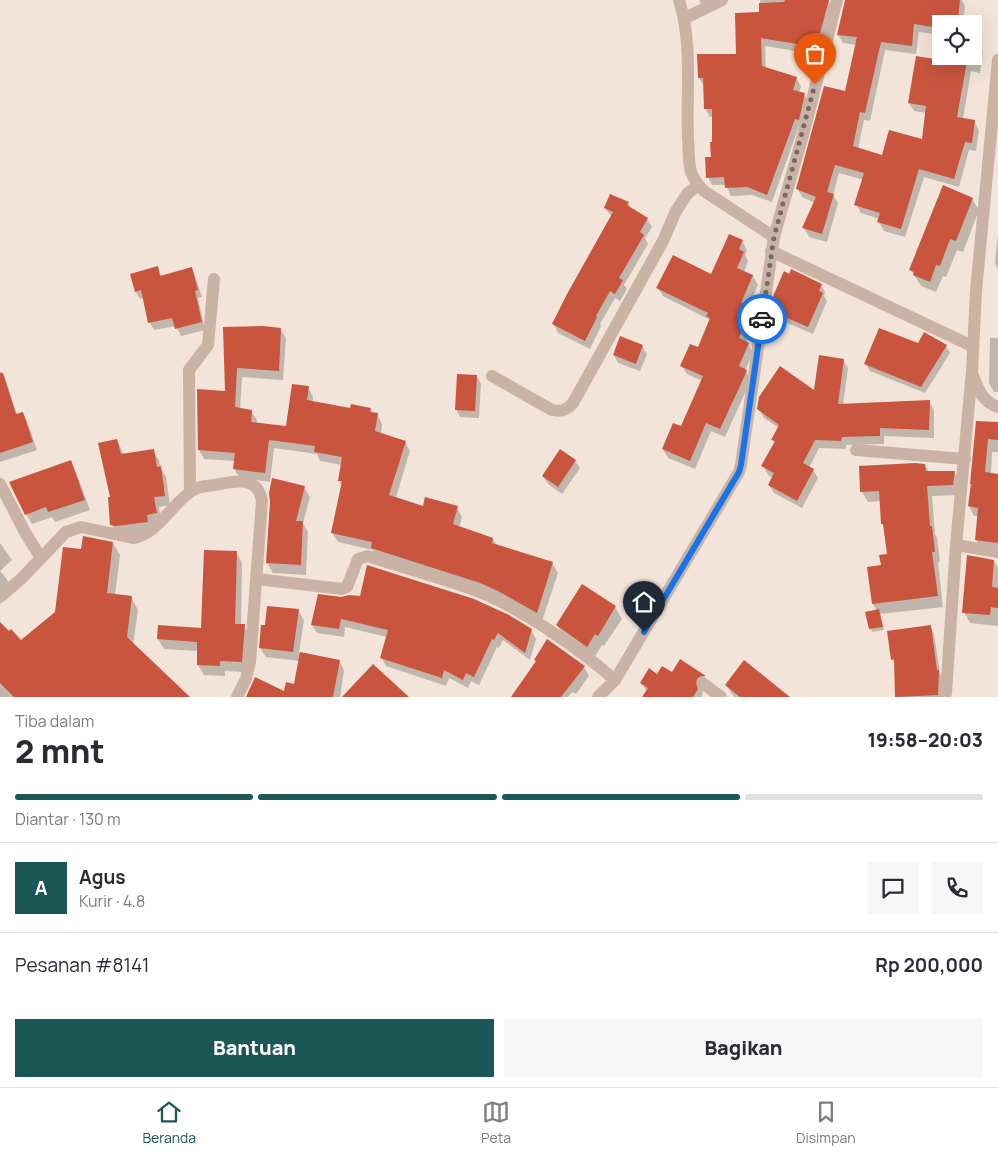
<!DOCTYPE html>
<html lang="id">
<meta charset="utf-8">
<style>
body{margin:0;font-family:Manrope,sans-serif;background:#f7f7f7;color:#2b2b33;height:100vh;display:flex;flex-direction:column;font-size:19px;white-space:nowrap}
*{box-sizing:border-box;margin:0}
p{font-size:16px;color:#7c7c81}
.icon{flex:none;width:28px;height:28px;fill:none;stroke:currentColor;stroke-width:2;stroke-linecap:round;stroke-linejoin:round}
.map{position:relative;height:697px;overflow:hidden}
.panel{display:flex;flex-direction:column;background:#fff;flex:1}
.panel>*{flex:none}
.fabs{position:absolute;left:932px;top:15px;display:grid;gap:10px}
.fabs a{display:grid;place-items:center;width:50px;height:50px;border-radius:0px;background:#fff;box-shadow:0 5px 20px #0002;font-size:25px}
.pin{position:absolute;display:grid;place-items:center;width:42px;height:42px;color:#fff;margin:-51px -21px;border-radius:50% 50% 50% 0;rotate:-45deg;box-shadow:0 0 5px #0007}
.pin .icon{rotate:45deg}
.courier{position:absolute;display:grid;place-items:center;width:50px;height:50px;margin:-25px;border:4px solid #1a73e8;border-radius:50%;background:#fff;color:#222;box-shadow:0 1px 6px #0007}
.summary em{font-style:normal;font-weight:800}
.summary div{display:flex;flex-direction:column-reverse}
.summary{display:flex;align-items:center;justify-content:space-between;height:85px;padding:0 15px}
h1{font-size:32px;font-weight:800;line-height:38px}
.bar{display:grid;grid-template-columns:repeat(4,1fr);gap:8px 5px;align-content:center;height:60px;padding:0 15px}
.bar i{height:6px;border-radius:4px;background:#e1e1e2}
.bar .current{background:#1b5756}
.bar p{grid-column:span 4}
.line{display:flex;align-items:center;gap:12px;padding:0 15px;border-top:1px solid #e1e1e2}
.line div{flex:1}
.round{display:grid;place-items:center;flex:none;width:52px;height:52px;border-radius:0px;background:#f7f7f7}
.action{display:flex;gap:10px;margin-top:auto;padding:10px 15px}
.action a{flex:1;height:58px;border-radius:0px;background:#1b5756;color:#fff;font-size:20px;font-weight:800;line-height:58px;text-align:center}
.action a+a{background:#f7f7f7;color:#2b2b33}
.menu{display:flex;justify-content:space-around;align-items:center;height:70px;border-top:1px solid #e1e1e2;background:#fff;font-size:14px;color:#7c7c81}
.menu a{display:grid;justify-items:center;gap:2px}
.menu .current{color:#1b5756}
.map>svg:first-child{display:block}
.shadow{fill:#0003}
.building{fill:#c9553f}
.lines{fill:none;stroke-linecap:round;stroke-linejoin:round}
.street{stroke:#cab2a4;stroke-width:12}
.done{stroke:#776a64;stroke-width:5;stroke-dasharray:0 9}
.route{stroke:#1a73e8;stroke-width:6}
</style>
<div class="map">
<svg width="998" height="697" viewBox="0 0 998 697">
<rect width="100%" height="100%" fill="#f2e4d8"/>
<g class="shadow">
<polygon points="699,0 723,0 703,6"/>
<polygon points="760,0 828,0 833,8 819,55 765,46 766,69 796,78 801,86 799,93 804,94 809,103 803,127 799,126 772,202 752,195 731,196 726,185 712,185 708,177 713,143 713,117 710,117 705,108 704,86 699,78 737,55 761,13"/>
<polygon points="846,0 962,0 965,6 963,24 941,24 941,35 919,32 916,54 885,50 870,121 864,120 858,149 883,157 923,141 926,113 914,111 909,103 942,62 943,56 974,56 974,42 978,43 983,52 980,73 971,71 963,119 974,121 979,130 976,151 969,150 959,187 924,177 905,237 884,231 879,222 880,219 861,213 856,204 864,180 839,173 833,195 838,203 827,242 809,237 804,228 815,203 802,197 798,189 846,92 857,45 843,43 838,35"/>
<polygon points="972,199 979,210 963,252 957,250 946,277 943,276 936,292 921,286 911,270"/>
<polygon points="628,203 631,209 647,219 652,227 645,238 648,244 624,285 627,289 620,301 615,298 600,324 601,326 590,349 558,333 554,324 612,217 605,208"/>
<polygon points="998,234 998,269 995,263"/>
<polygon points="742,241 747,250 745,255 748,261 744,272 753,276 758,285 748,307 752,308 757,317 746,342 748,344 753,352 745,371 751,380 750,382 725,437 711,431 695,469 668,458 663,449 682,428 702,381 687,374 682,366 698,349 710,320 663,296 658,288 712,276"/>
<polygon points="157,268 162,277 191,268 195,276 202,297 198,298 205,330 181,336 176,326 154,330 150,323 144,298 140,299 136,292"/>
<polygon points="821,285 825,292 824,296 827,301 813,334 785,322 781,314 778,312 774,305"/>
<polygon points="225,328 280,329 286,338 283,380 242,377 240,409 251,411 257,420 256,424 288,428 308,387 313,397 313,402 351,409 371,409 373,414 377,414 382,424 381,434 405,442 410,451 396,497 424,507 457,508 462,517 459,528 493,539 497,546 552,563 558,573 542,621 378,558 373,550 338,542 332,533 342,486 339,480 342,465 320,461 317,454 274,448 270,482 240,478 234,469 235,461 204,459 199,450 226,392"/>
<polygon points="990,338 998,338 998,392 994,392 989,383"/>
<polygon points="918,345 946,346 950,353 925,393 870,371 866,364"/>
<polygon points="642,346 647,354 640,371 618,363 614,355"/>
<polygon points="843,360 848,368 843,405 929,401 934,410 934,438 884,436 884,444 846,445 846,449 819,448 809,468 813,470 818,478 802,508 774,493 769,485 773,478 768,475 763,466 775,444 773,440 779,428 764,418 759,409 815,392"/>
<polygon points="0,371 5,378 17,415 23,413 27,421 37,450 0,462"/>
<polygon points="477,376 481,384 479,418 460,417 456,409"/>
<polygon points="977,422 998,424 998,452 992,452 991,474 998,475 998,551 982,549 976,540 978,516 974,516 969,506"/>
<polygon points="117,440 124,455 153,451 159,460 160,467 166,477 170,505 159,507 162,523 153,531 117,535 112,525 112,498"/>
<polygon points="575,461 580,468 562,494 548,484 543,476"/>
<polygon points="71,462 76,472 90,510 55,522 52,517 32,524 26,514"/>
<polygon points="925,465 929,472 954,472 960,482 959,495 932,496 935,534 937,538 940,562 938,562 943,607 880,614 884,630 872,632 867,613 877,611 873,604 882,567 888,555 885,528 882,523 881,501 868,502 862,492"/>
<polygon points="304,487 310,497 303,523 308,532 306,575 273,573 267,563"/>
<polygon points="0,543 12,560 0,571 6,578 13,590 0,604"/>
<polygon points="113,543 120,555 115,595 131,597 138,610 133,645 188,697 0,697 0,624 21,642 56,613 82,551"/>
<polygon points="236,552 242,563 241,625 244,626 250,636 247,672 225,671 225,676 204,675 198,665 198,651 164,649 158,639 202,630"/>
<polygon points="994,561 998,568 998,626 970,623 964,612"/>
<polygon points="582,586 615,607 622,619 604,646 602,645 594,658 564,636 557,625"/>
<polygon points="319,596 531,630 536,639 530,660 503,640 499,648 497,647 479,685 471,681 468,688 449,678 446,686 386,666 381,657 387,637 345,627 344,637 317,633 312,625"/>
<polygon points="298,610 304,620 299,653 339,661 344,670 340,697 247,697 285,693 295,685 300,661 266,657 260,648 266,626"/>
<polygon points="930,627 934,634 940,673 943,679 942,697 896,697 895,664 892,659"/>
<polygon points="680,661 705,677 711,687 703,690 702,697 645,697 647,692 641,683 658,675 672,673"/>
<polygon points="537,662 584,667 589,676 576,694 572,692 568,697 511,697"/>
<polygon points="726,685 788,697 734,697"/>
</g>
<g class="building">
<polygon points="785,0 829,0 820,33 817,33 815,47 761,38 762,66 797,77 793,90 805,93 799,120 795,119 767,195 747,187 725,188 724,177 706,178 705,157 711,157 710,142 712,142 712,109 704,109 703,78 698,78 697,54 736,54 735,13 759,12 759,3 784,2"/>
<polygon points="845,0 960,0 958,21 934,18 933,27 914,24 912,46 881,42 865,113 860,112 853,146 882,155 889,130 922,139 926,106 908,103 916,56 941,60 941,56 968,56 957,117 975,120 972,143 965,142 954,179 919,169 901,229 877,222 880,213 854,205 864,173 835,165 827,192 834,194 822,234 802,228 816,197 796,189 824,86 845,91 857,37 837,35"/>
<polygon points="943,185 973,198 956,241 950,239 940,266 936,265 930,282 913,275 914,272 909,270"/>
<polygon points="610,194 629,202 627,205 648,218 640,232 644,235 619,278 623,280 615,294 610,291 596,316 597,317 585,341 552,324 567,294 613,212 604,208"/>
<polygon points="729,234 743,240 739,249 744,252 737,268 753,275 741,303 753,307 739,338 749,343 739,366 747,370 746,373 720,429 706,423 690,461 662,449 673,423 681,426 703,376 680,366 690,344 698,347 710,318 706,316 708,313 656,288 673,255 711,274"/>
<polygon points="158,266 160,276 192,267 198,290 195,291 202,322 175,329 172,318 148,323 141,290 135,292 130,274"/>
<polygon points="791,269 822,284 819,291 823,293 808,327 780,315 782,309 772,305 774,294 784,271 789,274"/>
<polygon points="263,326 281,328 279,371 237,368 235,407 252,410 251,422 286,426 292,384 309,386 307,400 350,408 351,404 371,408 370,412 378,413 375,431 406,441 389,495 423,506 425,497 458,506 453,524 493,538 492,543 553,562 537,613 498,591 480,583 371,548 372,542 331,533 342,481 338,481 342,457 314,452 315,446 269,440 265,473 233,469 235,453 198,450 197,389 225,391 223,327"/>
<polygon points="879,328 918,343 924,332 947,345 921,387 864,364"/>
<polygon points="620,336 643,345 636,364 613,355"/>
<polygon points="819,355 844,359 838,404 930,400 929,430 880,428 880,436 842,437 841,441 815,440 803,463 814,469 797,501 768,485 774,473 761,466 775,441 771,440 779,425 757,409 759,397 780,366 814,390"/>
<polygon points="0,373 3,373 16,414 23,412 33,442 0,453"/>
<polygon points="457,374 477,375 475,411 455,410"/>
<polygon points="976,421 998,422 998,440 988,439 985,472 998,474 998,542 996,543 975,540 978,508 968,506 971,484 970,484"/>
<polygon points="117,439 121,454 154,449 157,467 161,466 165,496 154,497 157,513 147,515 148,522 116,526 110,525 108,497 110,497 98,443"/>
<polygon points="560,449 576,460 558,487 542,476"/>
<polygon points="71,460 85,500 48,512 46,507 25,515 9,482"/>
<polygon points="915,463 925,464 926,471 955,471 953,485 927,486 930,526 932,526 935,552 932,552 938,596 872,604 867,567 881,565 879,555 887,554 883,524 881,524 879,491 860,492 859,466"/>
<polygon points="272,478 305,486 296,521 303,521 301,565 266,563 270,502 269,493"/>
<polygon points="83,536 113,542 107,593 132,596 127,637 190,697 14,697 0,683 0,622 9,631 11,629 21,640 55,612 63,547 81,549"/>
<polygon points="204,550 237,551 235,624 245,624 242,662 220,661 220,666 197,665 197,642 157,639 158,625 201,628"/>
<polygon points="967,555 994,560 992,587 998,588 998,608 991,607 990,615 962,613"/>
<polygon points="367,565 474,599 509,615 532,629 525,653 498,633 494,640 492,639 474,677 466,673 463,680 444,670 442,678 380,658 388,630 341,619 339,629 311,625 318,594 341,597 349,595 360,596"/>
<polygon points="582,584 616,606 598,636 595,634 587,647 556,625"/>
<polygon points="267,606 299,609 293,652 259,648 261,625 265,625"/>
<polygon points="879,609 883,627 869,629 865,612"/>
<polygon points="931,625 937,670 939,670 938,695 895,697 894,659 891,660 887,631"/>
<polygon points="547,639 585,666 561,697 511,697 536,661 534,660"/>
<polygon points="300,652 340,660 333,697 246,697 255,677 284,691 286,682 294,684"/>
<polygon points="680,659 706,676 701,676 697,679 696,683 698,689 693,697 642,697 648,688 640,683 649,668 657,674 662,666 672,672"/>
<polygon points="744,660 790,697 740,697 725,685"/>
<polygon points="373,664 409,697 342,697"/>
</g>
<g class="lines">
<g class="street">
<path d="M679,0c14,44 7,92 9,138 1,11 0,24 3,34 3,8 8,14 13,19l70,46"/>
<polyline points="685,18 722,0"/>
<polyline points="771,251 972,346"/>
<path d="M973,375c5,15 10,27 25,32"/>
<path d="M492,376l60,34c9,2 15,0 21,-7l90,-162 13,-30 11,-17 11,-9"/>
<polyline points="856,450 965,459"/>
<polyline points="0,484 26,534 41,558"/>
<polyline points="190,492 189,370 208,345 214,279"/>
<polyline points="956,545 998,552"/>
<path d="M257,579l85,10 5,-2 11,-28 10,-3c36,12 73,22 109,35 46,18 101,57 138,89"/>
<path d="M0,597l21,-18 45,-47 15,-5 52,11c25,-4 39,-35 60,-48 7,-4 15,-4 22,-5 20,-4 43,-10 47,16l-12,161 -4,17 -9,18"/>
<polyline points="704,684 721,697"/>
<polyline points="946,693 956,545 972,371 976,291 998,60"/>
<polyline points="598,697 615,680 739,472 741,465 774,237 805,128 837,0"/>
</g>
</g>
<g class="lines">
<polyline class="done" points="762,319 774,237 815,84"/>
<polyline class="route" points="644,632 739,472 741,465 762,319"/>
</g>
</svg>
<div class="fabs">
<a><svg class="icon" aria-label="locate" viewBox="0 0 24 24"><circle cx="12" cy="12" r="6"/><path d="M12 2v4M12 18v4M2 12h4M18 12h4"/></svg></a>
</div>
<div class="pin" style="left:815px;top:84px;background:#ea580c"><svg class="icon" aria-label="bag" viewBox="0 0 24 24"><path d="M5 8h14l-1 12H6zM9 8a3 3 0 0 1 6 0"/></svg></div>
<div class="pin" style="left:644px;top:632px;background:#1f2937"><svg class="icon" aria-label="home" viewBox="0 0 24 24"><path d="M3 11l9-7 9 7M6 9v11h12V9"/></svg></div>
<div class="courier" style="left:762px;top:319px"><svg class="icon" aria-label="car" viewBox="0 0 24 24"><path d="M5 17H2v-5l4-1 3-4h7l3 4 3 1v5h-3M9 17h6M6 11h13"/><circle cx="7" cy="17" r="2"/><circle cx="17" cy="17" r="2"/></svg></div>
</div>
<section class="panel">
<div class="summary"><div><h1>2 mnt</h1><p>Tiba dalam</p></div><em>19:58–20:03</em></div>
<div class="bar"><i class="current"></i><i class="current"></i><i class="current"></i><i></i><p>Diantar · 130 m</p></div>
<div class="line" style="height:90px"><b class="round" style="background:#1b5756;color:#fff">A</b><div><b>Agus</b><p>Kurir · 4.8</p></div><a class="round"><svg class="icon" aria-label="chat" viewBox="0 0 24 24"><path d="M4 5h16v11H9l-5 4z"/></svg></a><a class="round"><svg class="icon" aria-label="phone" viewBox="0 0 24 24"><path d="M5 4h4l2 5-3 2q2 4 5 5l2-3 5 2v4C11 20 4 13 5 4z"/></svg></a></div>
<div class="line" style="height:65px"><div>Pesanan #8141</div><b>Rp 200,000</b></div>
<div class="action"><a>Bantuan</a><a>Bagikan</a></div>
</section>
<nav class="menu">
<a class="current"><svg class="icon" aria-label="home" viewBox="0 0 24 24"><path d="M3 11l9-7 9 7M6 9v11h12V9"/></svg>Beranda</a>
<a><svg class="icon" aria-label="map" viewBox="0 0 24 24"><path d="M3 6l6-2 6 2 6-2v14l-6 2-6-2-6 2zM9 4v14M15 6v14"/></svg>Peta</a>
<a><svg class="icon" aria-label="saved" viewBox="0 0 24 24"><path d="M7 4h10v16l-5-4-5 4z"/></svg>Disimpan</a>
</nav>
